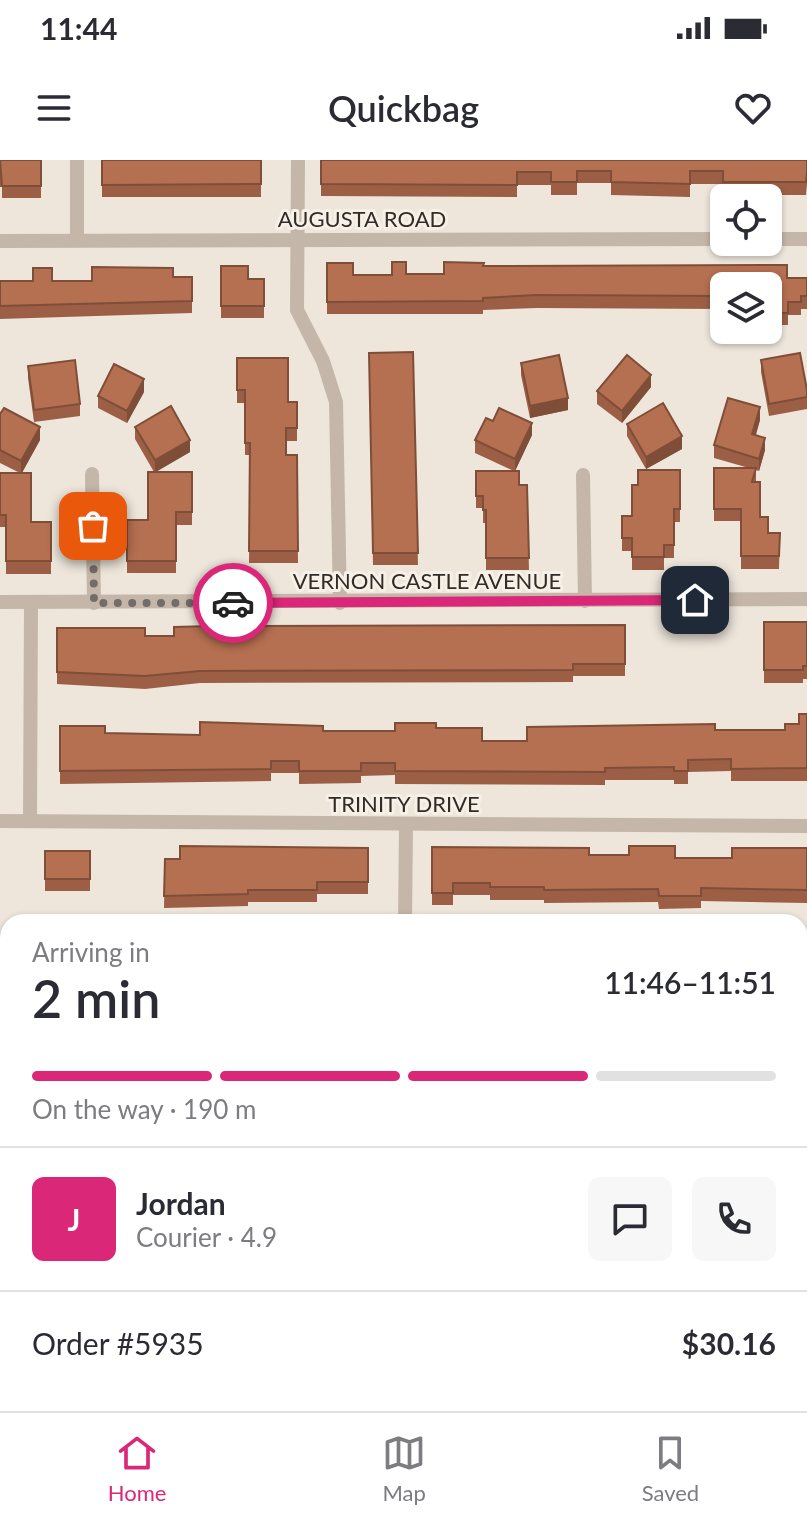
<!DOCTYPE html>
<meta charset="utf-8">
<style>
body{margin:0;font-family:Lato,sans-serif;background:#f7f7f7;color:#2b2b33;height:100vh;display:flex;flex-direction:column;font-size:30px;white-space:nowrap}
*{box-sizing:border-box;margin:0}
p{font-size:26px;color:#7c7c81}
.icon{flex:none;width:44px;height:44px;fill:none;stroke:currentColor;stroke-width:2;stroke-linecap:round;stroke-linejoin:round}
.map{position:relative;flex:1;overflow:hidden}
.sheet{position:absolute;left:0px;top:754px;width:808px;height:498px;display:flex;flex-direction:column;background:#fff;border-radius:24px 24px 0 0;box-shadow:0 2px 6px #0004}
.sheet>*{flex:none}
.controls{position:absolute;left:710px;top:24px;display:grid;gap:16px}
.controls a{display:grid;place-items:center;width:72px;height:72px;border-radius:12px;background:#fff;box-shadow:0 2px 6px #0004;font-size:40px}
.pin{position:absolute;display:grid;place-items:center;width:68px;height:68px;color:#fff;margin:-34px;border-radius:16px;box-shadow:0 4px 12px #0006}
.courier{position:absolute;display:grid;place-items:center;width:80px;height:80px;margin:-40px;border:6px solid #db2777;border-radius:50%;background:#fff;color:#222;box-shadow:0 2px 10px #0007}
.overview em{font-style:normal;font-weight:600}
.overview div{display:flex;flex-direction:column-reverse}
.overview{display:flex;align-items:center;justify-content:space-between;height:136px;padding:0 32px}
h1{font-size:52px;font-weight:600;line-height:60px}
.bar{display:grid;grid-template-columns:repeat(4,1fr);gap:12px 8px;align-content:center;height:96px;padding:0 32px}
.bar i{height:10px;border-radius:6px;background:#e1e1e2}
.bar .on{background:#db2777}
.bar p{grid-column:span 4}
.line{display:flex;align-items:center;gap:20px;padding:0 32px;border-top:2px solid #e1e1e2}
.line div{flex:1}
.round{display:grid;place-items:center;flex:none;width:84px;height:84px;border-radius:12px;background:#f7f7f7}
.status{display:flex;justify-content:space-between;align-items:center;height:56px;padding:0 40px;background:#fff;direction:ltr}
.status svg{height:22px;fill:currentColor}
header{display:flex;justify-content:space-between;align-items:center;height:104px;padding:0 32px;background:#fff;font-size:36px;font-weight:600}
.tab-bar{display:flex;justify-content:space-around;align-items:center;height:112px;border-top:2px solid #e1e1e2;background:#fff;font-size:22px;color:#7c7c81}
.tab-bar a{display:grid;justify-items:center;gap:4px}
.tab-bar .on{color:#db2777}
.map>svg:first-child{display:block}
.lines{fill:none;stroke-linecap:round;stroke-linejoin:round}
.minor{stroke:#c4b7a9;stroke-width:14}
.wall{fill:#9c5f46}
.shaded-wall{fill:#7f4e39}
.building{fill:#b56f51;stroke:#7f4e39;stroke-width:2}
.done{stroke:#746c67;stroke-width:8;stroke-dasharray:0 14.4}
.route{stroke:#db2777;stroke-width:10}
.labels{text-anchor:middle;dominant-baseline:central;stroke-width:6;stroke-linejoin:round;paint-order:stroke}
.street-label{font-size:22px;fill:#322b28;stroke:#f6f0e7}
</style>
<div class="status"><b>11:44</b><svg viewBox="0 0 49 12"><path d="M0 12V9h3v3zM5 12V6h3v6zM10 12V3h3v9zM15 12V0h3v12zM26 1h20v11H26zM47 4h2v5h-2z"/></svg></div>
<header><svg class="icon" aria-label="menu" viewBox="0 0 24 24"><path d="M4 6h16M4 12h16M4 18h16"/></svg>Quickbag<svg class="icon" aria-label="heart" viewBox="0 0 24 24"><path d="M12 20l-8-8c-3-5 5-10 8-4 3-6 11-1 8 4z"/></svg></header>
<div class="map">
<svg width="807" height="1251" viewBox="0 0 807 1251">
<rect width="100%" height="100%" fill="#eee6db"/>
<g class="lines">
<g class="minor">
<polyline points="298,0 297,150 323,201 336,242 340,443"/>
<polyline points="768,79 807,79"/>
<polyline points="77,80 77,0"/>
<polyline points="0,81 724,79"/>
<polyline points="92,314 94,443"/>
<polyline points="583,315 585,441"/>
<polyline points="0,442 807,439"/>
<polyline points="0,661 807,666"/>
<polyline points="30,661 31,442"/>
<polyline points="405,762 406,666"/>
<polyline points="800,878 807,878"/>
<polyline points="0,881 8,881"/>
<polyline points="0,1108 8,1107"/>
<polyline points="400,1251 400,1244"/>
<polyline points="803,1251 807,1248"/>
</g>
</g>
<g class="wall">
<polygon points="0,0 41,0 41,38 2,38 2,27 0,27"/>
<rect x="102" y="0" width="159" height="37"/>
<polygon points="321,0 807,0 807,24 806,35 723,35 723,24 690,24 690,37 611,35 611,23 577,23 577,35 551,35 551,25 517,25 517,37 321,36"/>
<polygon points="327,103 353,115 444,114 483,106 807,118 807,149 801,149 801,155 788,155 788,165 768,165 768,126 724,126 724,149 537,148 483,150 483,154 327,154"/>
<polygon points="221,106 248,119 264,119 264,158 221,158"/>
<polygon points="173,117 192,117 192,153 0,159 0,121 92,121"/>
<polygon points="413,192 418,405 373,405 369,193"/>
<polygon points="237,198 288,242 297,242 297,281 286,281 286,295 297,295 298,403 249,403 250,295 245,295 245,243 237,243"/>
<polygon points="761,200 807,230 807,249 769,256 761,212"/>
<polygon points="521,203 568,250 530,258 521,215"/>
<polygon points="28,206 80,244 80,256 34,262 28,218"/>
<polygon points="651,227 622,263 597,244 597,231"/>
<polygon points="144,232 127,263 98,248 98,236"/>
<polygon points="0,254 40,280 22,313 31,362 51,362 51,414 6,414 6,367 0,367 0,313 20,313 0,303"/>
<polygon points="760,260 756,275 765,290 759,311 756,310 756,322 760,357 768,373 780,373 779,409 741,409 741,361 714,361 714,308 749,308 714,298 714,285"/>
<polygon points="493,261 532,275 515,311 519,325 527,325 529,410 486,410 486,363 483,363 483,348 476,348 476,311 514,311 475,293 475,280"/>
<polygon points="627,264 682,289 646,309 627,276"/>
<polygon points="135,267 190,292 156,312 192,312 192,365 176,365 176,413 127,413 127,360 148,360 154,312 135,279"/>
<polygon points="680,310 680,362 674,362 674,398 664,398 664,410 632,410 632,391 622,391 622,356 632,356"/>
<polygon points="764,462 807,462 807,519 803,519 803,523 764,523"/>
<polygon points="625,465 625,516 573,516 573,522 200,523 145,529 57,524 57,468 145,476 174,476"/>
<polygon points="807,554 807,621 731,621 731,611 688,612 688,624 674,624 674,620 605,620 605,625 395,624 395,615 361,616 361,623 299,624 299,613 271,613 271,621 60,624 60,566 105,573 200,575 395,571 436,568 482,581 527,581 715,570 785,570 799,564"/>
<polygon points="432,687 675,698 732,698 807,688 807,743 701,741 701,748 659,749 658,742 544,743 544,740 490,740 490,735 453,735 453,745 432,745"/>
<polygon points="368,688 368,734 317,734 317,742 248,742 248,746 164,748 165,699 180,699"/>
<rect x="45" y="691" width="45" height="40"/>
<rect x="0" y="782" width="8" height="49"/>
<rect x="800" y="793" width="7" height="39"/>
<rect x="800" y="897" width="7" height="57"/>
<polygon points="0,904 8,904 8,971 0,972"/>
<rect x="0" y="999" width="8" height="48"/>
<polygon points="807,1135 807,1184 805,1181 800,1185 800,1137"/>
<rect x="0" y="1144" width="8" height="41"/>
<polygon points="8,1244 364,1244 364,1249 311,1249 311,1251 241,1251 241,1247 201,1249"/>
<polygon points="431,1244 701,1244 701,1248 431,1249"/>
</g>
<g class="shaded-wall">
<polygon points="651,215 651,227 622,263 622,251"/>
<polygon points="144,219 144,232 127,263 127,251"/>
<polygon points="568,238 568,250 530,258 530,246"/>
<polygon points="760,247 760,260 752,286 752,274"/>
<polygon points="532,263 532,275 515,311 515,299"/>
<polygon points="40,267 40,280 21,314 21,301"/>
<polygon points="682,276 682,289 646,309 646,297"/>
<polygon points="765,278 765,290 759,311 759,299"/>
<polygon points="190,280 190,292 155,312 155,300"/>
<polygon points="805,1169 805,1181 800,1185 800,1172"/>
</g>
<g class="building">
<polygon points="0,0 41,0 41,26 2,26"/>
<polygon points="102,0 261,0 261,24 102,25"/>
<polygon points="321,0 807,0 807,12 806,22 723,22 723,11 690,11 690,24 611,22 611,11 577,11 577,22 551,22 551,12 517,12 517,25 321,24"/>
<polygon points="392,102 406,102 406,114 444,114 444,102 484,103 483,106 787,105 787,118 807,118 807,136 801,136 801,142 788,142 788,153 768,153 768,126 724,126 724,136 537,135 483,138 483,141 327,142 327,103 353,103 353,115 392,115"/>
<polygon points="221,106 248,106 248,119 264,119 264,146 221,146"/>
<polygon points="92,107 173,108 173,117 192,117 192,141 0,146 0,121 33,121 33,108 52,108 52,121 92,121"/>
<polygon points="413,192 418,393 373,393 369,193"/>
<polygon points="800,193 807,230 807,237 769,244 761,200"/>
<polygon points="559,195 568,238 530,246 521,203"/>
<polygon points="627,195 651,215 622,251 597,231"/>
<polygon points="237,198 288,198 288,242 297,242 297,268 286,268 286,295 297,295 298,391 249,391 250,283 245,283 245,230 237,230"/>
<polygon points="75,200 80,244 34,250 28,206"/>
<polygon points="114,204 144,219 127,251 98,236"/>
<polygon points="728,238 760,247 752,274 765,278 759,299 714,285"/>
<polygon points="663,243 682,276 646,297 627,264"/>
<polygon points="171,246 190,280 155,300 135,267"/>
<polygon points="4,248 40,267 21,301 0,290 0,254"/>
<polygon points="499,248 532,263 515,299 475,280 486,258 493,261"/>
<polygon points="714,308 756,308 752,322 760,322 760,357 768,357 768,373 780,373 779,396 741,396 741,349 714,349"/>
<polygon points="638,310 680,310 680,349 674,349 674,385 664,385 664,397 632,397 632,378 622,378 622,356 632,356 632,325 638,325"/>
<polygon points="476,311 519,311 519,325 527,325 529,398 486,398 486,350 483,350 483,336 476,336"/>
<polygon points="148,312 192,312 192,352 176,352 176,401 127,401 127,360 148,360"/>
<polygon points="0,313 31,313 31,362 51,362 51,401 6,401 6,355 0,355"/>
<polygon points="764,462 807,462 807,506 803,506 803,510 764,510"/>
<polygon points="625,465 625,504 573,504 573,510 200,511 145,516 57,512 57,468 145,468 145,476 174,476 174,467 212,466"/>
<polygon points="799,554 807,554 807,608 731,609 731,599 688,600 688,611 674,611 674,607 605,608 605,612 395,611 395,603 361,603 361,611 299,611 299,601 271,601 271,609 60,611 60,566 105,566 105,573 200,575 200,562 323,566 323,571 395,571 395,563 436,563 436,568 482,568 482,581 527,581 527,567 715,564 715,570 785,570 785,564 799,564"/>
<polygon points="180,686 368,688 368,722 317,722 317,730 248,730 248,734 164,736 165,699 180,699"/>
<polygon points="629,686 675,686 675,698 732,698 732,688 807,688 807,730 701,728 701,736 659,736 658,729 544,730 544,727 490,727 490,723 453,723 453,733 432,733 432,687 589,688 589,695 629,695"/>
<rect x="45" y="691" width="45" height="28"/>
<rect x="327" y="759" width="37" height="3"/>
<rect x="0" y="782" width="8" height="37"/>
<polygon points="800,793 807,793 807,819 800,820"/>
<rect x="800" y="897" width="7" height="44"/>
<rect x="0" y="904" width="8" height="55"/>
<rect x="0" y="999" width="8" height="36"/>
<polygon points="806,1133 807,1171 805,1169 800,1172 800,1137"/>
<rect x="0" y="1144" width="8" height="29"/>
<polygon points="0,1230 8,1230 8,1244 201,1244 201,1251 0,1251"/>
<polygon points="241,1244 271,1244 241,1247"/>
</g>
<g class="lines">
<polyline class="done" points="93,366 94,443 233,443"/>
<polyline class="route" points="233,443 695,440"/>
</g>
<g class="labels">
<g class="street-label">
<text x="362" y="58">AUGUSTA ROAD</text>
<text x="427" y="420">VERNON CASTLE AVENUE</text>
<text x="404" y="643">TRINITY DRIVE</text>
</g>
</g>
</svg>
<div class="controls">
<a><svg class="icon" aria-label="locate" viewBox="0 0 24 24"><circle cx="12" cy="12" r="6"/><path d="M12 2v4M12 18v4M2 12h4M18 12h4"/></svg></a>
<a><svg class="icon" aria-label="layers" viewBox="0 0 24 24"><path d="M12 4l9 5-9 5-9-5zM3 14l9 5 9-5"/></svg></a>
</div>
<div class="pin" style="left:93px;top:366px;background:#ea580c"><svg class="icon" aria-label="bag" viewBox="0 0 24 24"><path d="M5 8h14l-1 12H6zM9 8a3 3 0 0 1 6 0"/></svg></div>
<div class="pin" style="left:695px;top:440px;background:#1f2937"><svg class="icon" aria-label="home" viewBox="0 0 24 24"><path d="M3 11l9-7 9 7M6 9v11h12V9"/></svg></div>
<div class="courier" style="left:233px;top:443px"><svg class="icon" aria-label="car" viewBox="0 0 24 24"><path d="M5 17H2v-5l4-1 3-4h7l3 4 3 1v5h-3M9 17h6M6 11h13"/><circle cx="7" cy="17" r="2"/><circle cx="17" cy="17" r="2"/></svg></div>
<section class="sheet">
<div class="overview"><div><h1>2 min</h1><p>Arriving in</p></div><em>11:46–11:51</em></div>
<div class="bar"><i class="on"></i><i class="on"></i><i class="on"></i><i></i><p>On the way · 190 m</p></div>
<div class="line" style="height:144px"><b class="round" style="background:#db2777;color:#fff">J</b><div><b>Jordan</b><p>Courier · 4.9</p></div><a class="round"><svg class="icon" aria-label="chat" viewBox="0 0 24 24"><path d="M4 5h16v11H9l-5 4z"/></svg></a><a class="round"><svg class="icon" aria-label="phone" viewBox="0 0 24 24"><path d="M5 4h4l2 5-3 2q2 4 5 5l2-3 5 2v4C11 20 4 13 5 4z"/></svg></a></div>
<div class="line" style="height:104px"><div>Order #5935</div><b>$30.16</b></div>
</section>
</div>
<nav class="tab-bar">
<a class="on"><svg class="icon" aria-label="home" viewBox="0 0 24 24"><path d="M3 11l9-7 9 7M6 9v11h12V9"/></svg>Home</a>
<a><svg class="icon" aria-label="map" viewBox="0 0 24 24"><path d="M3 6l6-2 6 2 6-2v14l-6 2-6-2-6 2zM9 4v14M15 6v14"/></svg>Map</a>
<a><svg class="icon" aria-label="saved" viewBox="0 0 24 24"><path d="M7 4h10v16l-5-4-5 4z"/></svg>Saved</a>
</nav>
